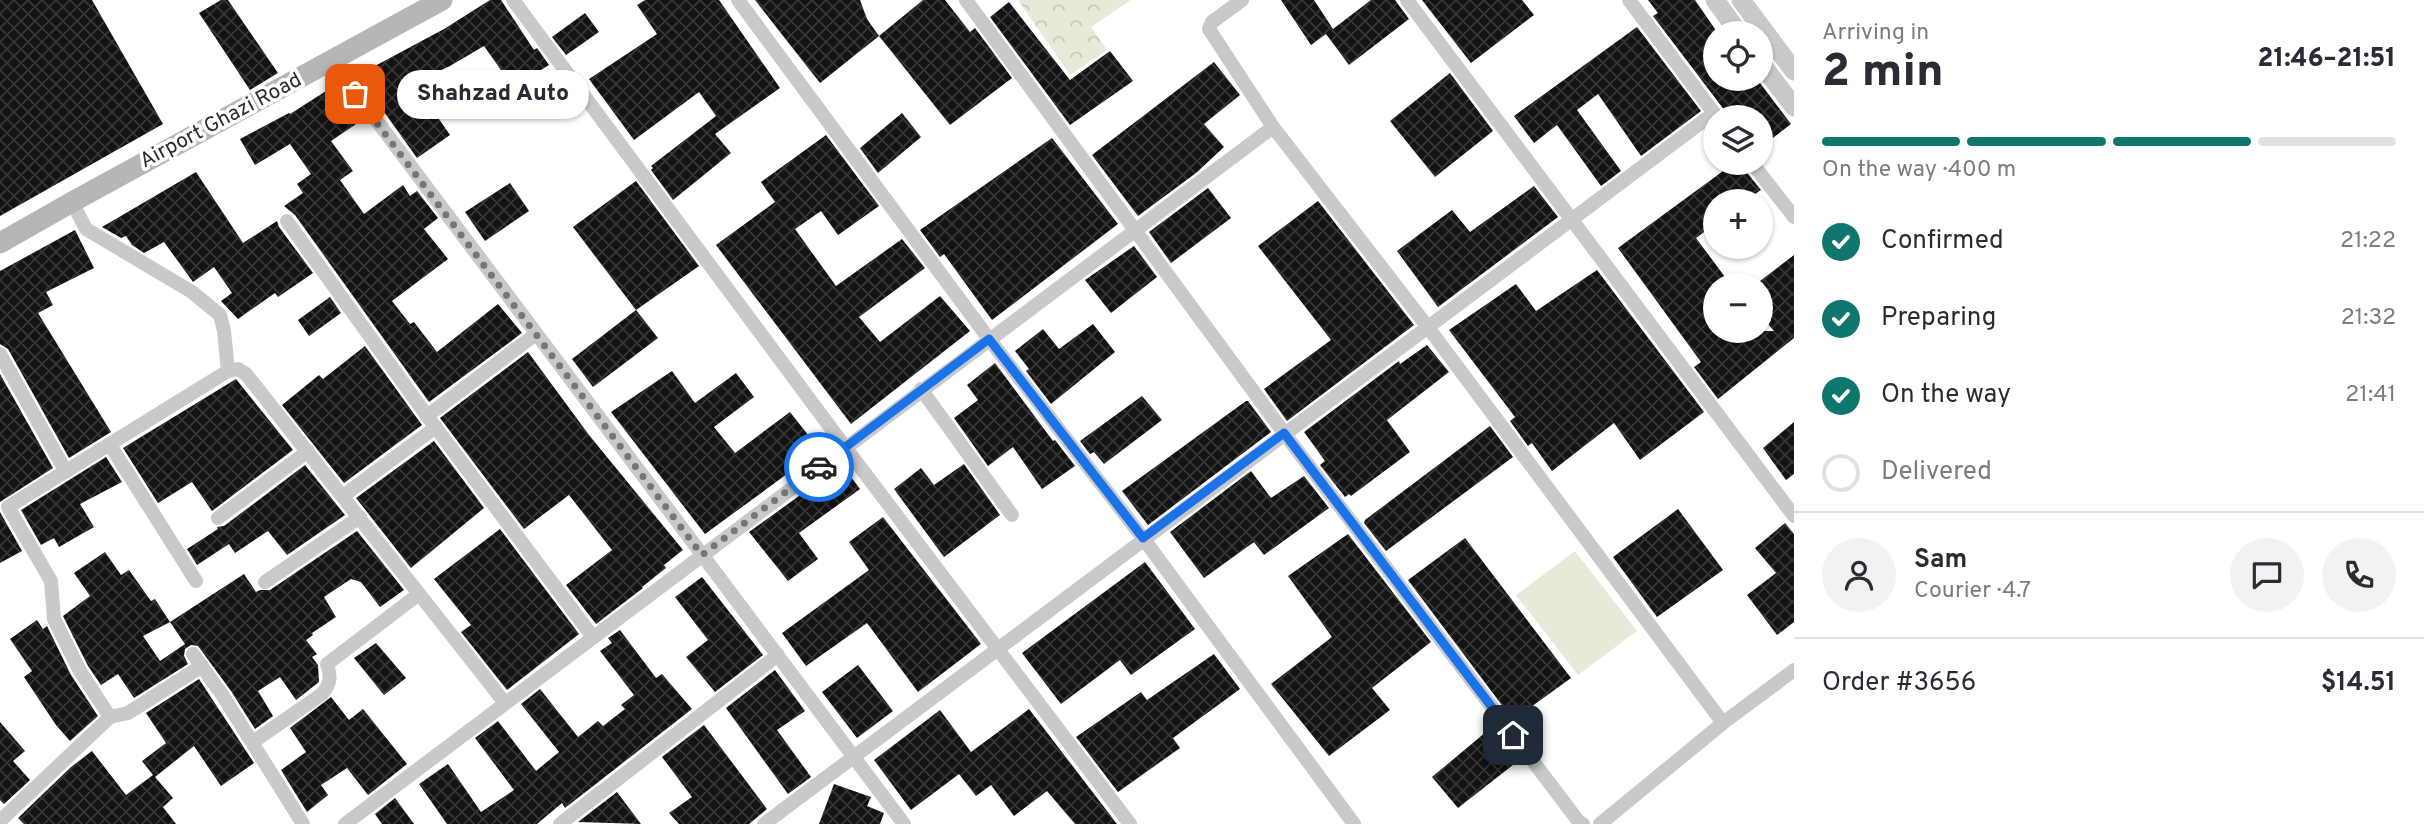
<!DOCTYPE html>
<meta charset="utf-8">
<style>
body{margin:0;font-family:Overpass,sans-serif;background:#f2f2f3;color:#2b2b33;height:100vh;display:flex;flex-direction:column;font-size:26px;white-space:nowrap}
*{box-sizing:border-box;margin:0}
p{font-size:23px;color:#7c7c81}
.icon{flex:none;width:38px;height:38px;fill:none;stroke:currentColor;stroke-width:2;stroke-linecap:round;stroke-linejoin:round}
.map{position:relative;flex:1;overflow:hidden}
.side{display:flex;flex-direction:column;background:#fff;width:630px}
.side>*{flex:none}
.fabs{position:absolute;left:1703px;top:21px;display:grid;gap:14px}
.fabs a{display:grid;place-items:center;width:70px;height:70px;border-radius:50%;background:#fff;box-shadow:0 2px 5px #0004;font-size:35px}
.pin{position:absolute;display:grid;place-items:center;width:60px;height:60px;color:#fff;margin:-30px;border-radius:14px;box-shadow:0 4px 10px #0006}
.courier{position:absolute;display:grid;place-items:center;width:70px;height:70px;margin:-35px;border:5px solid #1a73e8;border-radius:50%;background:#fff;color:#222;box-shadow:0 2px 9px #0007}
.bubble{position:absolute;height:49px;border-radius:24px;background:#fff;box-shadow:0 2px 5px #0004;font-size:23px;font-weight:800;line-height:49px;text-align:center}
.summary em{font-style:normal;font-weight:800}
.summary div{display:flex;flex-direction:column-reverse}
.summary{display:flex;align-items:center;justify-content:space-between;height:119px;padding:0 28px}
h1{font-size:46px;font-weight:800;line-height:52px}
.bar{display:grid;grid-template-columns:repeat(4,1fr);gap:10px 7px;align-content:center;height:84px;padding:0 28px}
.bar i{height:9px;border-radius:5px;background:#e1e1e2}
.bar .on{background:#0f766e}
.bar p{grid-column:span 4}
.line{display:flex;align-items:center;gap:18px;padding:0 28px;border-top:2px solid #e1e1e2}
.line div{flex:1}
.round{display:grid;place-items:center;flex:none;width:74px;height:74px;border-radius:37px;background:#f2f2f3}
ol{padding:0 28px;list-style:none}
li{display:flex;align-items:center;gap:21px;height:77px}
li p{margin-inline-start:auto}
li .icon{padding:7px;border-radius:50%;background:#0f766e;color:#fff;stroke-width:4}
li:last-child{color:#7c7c81}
li i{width:38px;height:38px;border:4px solid #e1e1e2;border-radius:50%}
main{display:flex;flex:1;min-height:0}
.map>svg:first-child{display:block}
.park{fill:url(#park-crowns)}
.pitch{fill:#e5ebd8}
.building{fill:url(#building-cross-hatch);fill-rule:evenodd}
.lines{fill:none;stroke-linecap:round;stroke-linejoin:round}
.minor{stroke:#c9c9c9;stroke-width:14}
.tertiary{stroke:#c9c9c9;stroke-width:19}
.secondary{stroke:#b6b6b6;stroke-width:21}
.done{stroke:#767676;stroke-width:7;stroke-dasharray:0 12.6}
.route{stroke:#1a73e8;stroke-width:9}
.labels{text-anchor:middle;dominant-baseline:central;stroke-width:7;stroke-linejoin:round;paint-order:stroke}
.street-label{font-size:21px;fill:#2c2c2c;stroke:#fff}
</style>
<main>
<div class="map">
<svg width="1794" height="824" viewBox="0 0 1794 824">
<defs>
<pattern id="park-crowns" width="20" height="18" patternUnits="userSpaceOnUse" patternTransform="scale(1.75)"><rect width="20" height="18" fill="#e5ebd8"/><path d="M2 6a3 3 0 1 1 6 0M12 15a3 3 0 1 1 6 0" fill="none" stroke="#c5caba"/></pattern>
<pattern id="building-cross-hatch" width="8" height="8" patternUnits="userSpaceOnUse" patternTransform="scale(1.75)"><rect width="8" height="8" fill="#131313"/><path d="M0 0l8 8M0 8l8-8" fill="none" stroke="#363636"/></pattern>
</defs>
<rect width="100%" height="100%" fill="#fff"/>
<polygon class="park" points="1018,0 1131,0 1091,27 1107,50 1070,75"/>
<polygon class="pitch" points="1575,551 1637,631 1578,675 1516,595"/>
<g class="building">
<polygon points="0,0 92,0 163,124 0,216"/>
<polygon points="221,0 228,0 278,73 250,90 199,13"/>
<polygon points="490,0 501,0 534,50 537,48 549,65 513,87 484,46 450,66 414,83 450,135 417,158 382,109 360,74 444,29"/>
<polygon points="645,0 719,0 780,88 715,134 731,153 673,200 651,170 653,168 651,166 716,116 699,92 634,140 589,79 657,34 637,5"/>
<polygon points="755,0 860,0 867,19 879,36 820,83"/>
<polygon points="923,0 945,0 970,32 975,28 1012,78 950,125 879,36"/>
<polygon points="1281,0 1314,0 1333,29 1371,0 1395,0 1409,19 1349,65 1326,34 1311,45"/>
<polygon points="1422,0 1522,0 1534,15 1471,63"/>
<polygon points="1648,0 1695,0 1715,29 1715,79 1757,79 1791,124 1760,148 1760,117 1726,117 1725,111 1653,16 1658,13"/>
<polygon points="1009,2 1070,80 1110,51 1133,81 1070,125 990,17"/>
<polygon points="585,13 599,32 566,55 552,37"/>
<polygon points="1637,27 1701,111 1641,156 1598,94 1577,110 1621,171 1601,186 1557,125 1534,143 1514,116"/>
<polygon points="1214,62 1240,95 1204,124 1224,147 1196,173 1138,216 1092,155"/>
<polygon points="1450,73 1493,131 1435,177 1390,121"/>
<polygon points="334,86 359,122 331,141 353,171 340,180 364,214 403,185 410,196 417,191 438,218 424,229 448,259 392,301 410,324 414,322 437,352 498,304 522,333 429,402 295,215 284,206 303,193 297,184 311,174 290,144 255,165 240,139 289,113 290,114"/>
<polygon points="902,113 921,137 878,173 860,148"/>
<polygon points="826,135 879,206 838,235 821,211 795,229 836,286 902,239 925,268 859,317 880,342 940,296 970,331 851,424 716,245 775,202 761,182"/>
<polygon points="1052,138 1118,224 992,320 944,254 940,257 920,230"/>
<polygon points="1734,163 1743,163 1744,169 1761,190 1745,201 1715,201 1715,224 1696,238 1731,285 1715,285 1715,331 1774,331 1760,315 1760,281 1794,255 1794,338 1718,399 1694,367 1701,362 1618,248"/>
<polygon points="196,172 243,243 277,221 279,227 313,273 278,297 275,293 238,319 221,301 232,293 214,267 193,282 164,242 144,253 132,245 126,236 121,238 102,227"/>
<polygon points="636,181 699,266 636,310 573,227"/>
<polygon points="510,183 529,211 485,241 465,212"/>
<polygon points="1534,186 1558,217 1438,307 1397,251 1452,210 1470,232"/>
<polygon points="1208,188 1231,218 1171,263 1149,232"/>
<polygon points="1318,201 1414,325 1287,421 1264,389 1331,340 1258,246"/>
<polygon points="75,230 94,268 46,292 53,305 38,313 111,432 69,458 8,349 0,344 0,271"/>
<polygon points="1134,246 1157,277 1111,313 1085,280"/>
<polygon points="1597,270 1704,412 1640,460 1614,423 1552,471 1532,443 1528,446 1510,421 1515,417 1449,330 1516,284 1536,311"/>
<polygon points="330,297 341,313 309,336 298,320"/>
<polygon points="636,310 658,338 593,387 572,359"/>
<polygon points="1093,324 1115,352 1051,404 1026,371 1029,369 1015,351 1043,329 1059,349"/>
<polygon points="1427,345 1449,372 1387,420 1410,452 1351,496 1349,494 1345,497 1320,465 1325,461 1304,432 1399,361 1400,364"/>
<polygon points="365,346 422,425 344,483 282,405 319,375 323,379"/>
<polygon points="528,352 589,435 683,550 664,565 666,568 642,587 643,588 596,624 566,585 612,550 569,495 524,529 440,418"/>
<polygon points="995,363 1053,441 1055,440 1075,466 1042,489 1013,447 988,466 954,418 978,400 967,385"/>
<polygon points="672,371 695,403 736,373 754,397 714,427 735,453 790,412 820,450 705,534 611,412"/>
<polygon points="0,374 53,468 0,502"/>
<polygon points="236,379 293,450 212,511 192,482 158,503 123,448"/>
<polygon points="1142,396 1162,420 1104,464 1094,452 1090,454 1080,441"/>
<polygon points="1246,401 1248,401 1271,432 1148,525 1122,491"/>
<polygon points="1794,422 1794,474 1786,480 1763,448"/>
<polygon points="1490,426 1513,457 1386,551 1364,523 1365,520"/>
<polygon points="434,441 484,508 411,568 356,498"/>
<polygon points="106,457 122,482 80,504 94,527 59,547 54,538 41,545 21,510"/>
<polygon points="964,464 1000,515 944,557 894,489 921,468 934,485"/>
<polygon points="305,465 345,515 287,555 268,531 235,553 229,544 197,565 187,549 218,529 217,527 224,526"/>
<polygon points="842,465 860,489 799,533 818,559 788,581 749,532"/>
<polygon points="1251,471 1271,498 1304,476 1329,508 1264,555 1254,542 1204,578 1170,532"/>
<polygon points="1678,509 1723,570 1657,617 1613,557"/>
<polygon points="0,512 22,551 0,563"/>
<polygon points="883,517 981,644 918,692 867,623 806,666 782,633 869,570 849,542"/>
<polygon points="1785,523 1794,534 1794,622 1777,635 1747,595 1776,573 1755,548"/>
<polygon points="500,529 579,634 507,690 461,632 471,625 434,579"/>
<path d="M357,531l47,59 -24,17 -19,-25 -10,-3 -27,18 12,20 -24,16 1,2 -7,5 11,14 -5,3 6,8 1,17 -23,18 -16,-23 -22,14 15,25 -18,13 -24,-38 -33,-45 -7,-1 -6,4 -1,7 4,8 -54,34 -16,-24 -17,11 -13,-19 -25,-50 27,-20 -16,-23 31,-21 16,23 8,-5 22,31 4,-2 15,23 74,-48 12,18 4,-2h10zM170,622l15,22 -25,17 -17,-25z"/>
<polygon points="1348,534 1431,642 1372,688 1390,710 1329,756 1271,684 1332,637 1288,576"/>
<polygon points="1465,538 1571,678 1513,720 1408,580"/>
<polygon points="1145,562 1195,629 1131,675 1120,660 1061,704 1022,653"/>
<polygon points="702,577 763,655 715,692 686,657 708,640 675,597"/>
<polygon points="37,620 43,629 47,626 71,675 98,716 70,741 56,725 24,677 32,671 10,639"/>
<polygon points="620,630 656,678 662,674 692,709 565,808 562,803 537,824 447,824 419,784 448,764 481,812 514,790 475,738 498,721 536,771 559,752 521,704 540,689 578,737 598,721 603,726 625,709 621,705 634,695 600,651 612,643 608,638"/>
<polygon points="376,643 406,678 384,695 354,658"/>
<polygon points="1214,654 1240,689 1173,738 1180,748 1118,792 1076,737 1141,692 1147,700"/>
<polygon points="858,665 893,711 857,738 822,692"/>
<polygon points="775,670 805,711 777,730 811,777 788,794 726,708"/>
<polygon points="199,679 254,763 221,786 194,746 155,777 173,798 163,807 176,824 24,824 18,818 71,767 92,751 126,795 153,775 142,761 166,743 146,713"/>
<polygon points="331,697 349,720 363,709 407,764 368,795 347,768 321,785 328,795 307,812 281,770 306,752 290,728"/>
<polygon points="1029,709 1117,824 1075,824 1047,791 1014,816 991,785 976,796 959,774 911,810 874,760 940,710 971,752"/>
<polygon points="0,722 25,751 13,761 30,780 4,804 0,800"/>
<polygon points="704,725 767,809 749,824 679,824 669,813 692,797 662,757"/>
<polygon points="1492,727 1518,761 1458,808 1432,777"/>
<polygon points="834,784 871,797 867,806 884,813 880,824 819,824"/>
<polygon points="617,792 641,824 578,822"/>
<polygon points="395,798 414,824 382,824 375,814"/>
</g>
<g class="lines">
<g class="minor">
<polyline points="513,0 845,447 1130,824"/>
<polyline points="738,0 989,339 1143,538 1354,824"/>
<polyline points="966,0 1284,433 1579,822 1583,824"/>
<polyline points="1242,0 1212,22 1209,29 1273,127 1427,326 1723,723"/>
<polyline points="1407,0 1794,516"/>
<polyline points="1629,0 1717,117"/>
<polyline points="332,61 904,824"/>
<polyline points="1752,163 1794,217"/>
<polyline points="72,202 86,229 192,292 220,315 224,331 228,371"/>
<polyline points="287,221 427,416 593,637"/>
<polyline points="0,354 66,472"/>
<polyline points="921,389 1012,515"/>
<polyline points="427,416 536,334"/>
<polyline points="110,445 196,581"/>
<polyline points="343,496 436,427"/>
<polyline points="218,518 308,451"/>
<polyline points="265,582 360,517"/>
<polyline points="193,654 223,696 303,824"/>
<polyline points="110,717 128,713 202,666"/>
<path d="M253,742l69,-48c9,-11 9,-17 5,-30l92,-70"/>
<polyline points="1,820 110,717 80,671 54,619 51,581 8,507 228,371 238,369 246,374 505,703"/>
<polyline points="345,824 1273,127"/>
<polyline points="560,824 778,655"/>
<polyline points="764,824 1714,113"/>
<polyline points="1600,824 1723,723 1794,670"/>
</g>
<g class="tertiary">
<polyline points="1715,0 1739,33"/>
<polyline points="1741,0 1794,71"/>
<polyline points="1760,62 1794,107"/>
</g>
<polyline class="secondary" points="0,243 72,202 442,0"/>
</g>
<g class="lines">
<polyline class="done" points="355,94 702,555 819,467"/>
<polyline class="route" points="819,467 989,339 1143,538 1284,433 1513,735"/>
</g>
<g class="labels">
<g class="street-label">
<text transform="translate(221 121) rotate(-28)">Airport Ghazi Road</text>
</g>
</g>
</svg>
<div class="fabs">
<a><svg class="icon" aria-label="locate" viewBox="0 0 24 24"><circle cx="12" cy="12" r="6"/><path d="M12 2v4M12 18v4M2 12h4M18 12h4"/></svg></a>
<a><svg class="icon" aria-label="layers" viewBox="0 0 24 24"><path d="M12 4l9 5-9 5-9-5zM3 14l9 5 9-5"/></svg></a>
<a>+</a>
<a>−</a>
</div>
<div class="pin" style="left:355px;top:94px;background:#ea580c"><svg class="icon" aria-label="bag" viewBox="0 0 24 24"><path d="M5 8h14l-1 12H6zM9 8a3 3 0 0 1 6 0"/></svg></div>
<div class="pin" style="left:1513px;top:735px;background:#1f2937"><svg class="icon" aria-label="home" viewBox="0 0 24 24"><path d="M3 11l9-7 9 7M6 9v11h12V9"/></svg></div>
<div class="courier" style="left:819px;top:467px"><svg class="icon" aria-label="car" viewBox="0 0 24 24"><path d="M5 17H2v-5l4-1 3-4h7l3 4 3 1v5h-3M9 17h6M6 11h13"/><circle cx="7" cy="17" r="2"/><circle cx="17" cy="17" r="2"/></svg></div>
<div class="bubble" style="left:397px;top:70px;width:192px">Shahzad Auto</div>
</div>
<section class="side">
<div class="summary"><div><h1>2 min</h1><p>Arriving in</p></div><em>21:46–21:51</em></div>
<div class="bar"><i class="on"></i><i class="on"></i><i class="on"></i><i></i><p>On the way · 400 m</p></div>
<ol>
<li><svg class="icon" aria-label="check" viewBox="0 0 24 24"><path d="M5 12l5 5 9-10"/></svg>Confirmed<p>21:22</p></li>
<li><svg class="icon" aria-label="check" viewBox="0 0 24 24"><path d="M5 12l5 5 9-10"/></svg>Preparing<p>21:32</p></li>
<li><svg class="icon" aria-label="check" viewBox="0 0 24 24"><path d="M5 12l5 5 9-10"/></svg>On the way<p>21:41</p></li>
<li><i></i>Delivered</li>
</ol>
<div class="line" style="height:126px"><a class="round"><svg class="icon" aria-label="person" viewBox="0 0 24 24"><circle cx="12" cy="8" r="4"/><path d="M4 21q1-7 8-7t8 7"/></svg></a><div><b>Sam</b><p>Courier · 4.7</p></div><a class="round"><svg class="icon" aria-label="chat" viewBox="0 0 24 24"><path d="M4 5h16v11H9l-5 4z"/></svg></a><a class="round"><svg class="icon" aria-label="phone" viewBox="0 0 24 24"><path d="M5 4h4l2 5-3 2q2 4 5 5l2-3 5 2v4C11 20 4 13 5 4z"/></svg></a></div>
<div class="line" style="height:91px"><div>Order #3656</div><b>$14.51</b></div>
</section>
</main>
